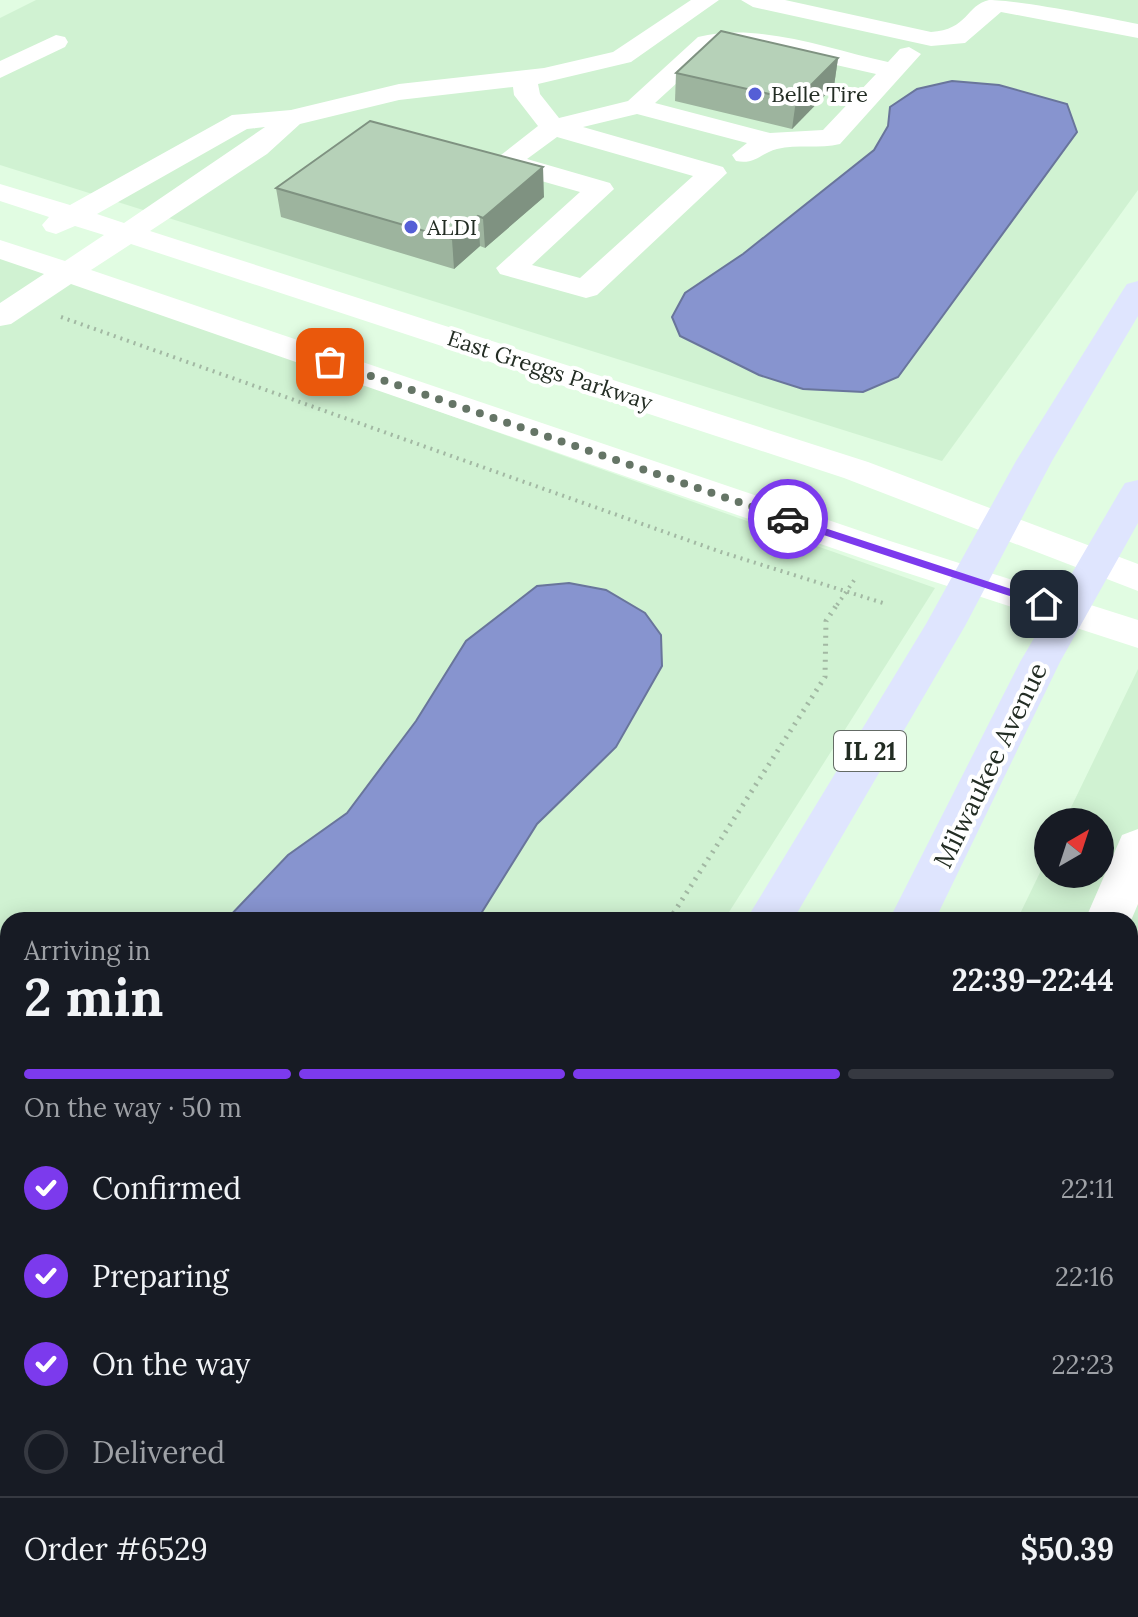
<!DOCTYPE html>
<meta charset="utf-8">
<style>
body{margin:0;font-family:Lora,serif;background:#20242c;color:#f1f3f6;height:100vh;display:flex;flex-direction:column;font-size:30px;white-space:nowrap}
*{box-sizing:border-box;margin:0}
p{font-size:26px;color:#9ea1a6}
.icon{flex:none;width:44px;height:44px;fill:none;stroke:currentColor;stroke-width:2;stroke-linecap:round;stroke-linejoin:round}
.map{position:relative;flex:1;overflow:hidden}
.panel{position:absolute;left:0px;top:912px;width:1138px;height:706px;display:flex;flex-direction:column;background:#171b24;border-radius:24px 24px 0 0;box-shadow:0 4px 20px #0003}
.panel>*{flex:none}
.needle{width:52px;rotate:39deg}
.controls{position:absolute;left:1034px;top:808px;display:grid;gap:16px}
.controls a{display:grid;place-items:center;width:80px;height:80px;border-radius:50%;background:#171b24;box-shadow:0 4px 20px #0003;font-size:40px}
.pin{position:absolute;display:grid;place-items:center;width:68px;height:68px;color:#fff;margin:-34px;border-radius:16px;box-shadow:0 4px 12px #0006}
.courier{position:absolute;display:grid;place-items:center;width:80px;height:80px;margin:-40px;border:6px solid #7c3aed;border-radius:50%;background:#fff;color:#222;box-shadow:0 2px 10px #0007}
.overview em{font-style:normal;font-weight:700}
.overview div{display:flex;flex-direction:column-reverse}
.overview{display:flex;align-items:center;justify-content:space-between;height:136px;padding:0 24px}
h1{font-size:52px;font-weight:700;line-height:60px}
.bar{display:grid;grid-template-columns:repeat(4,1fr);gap:12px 8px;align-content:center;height:96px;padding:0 24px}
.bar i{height:10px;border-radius:6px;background:#363941}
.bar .active{background:#7c3aed}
.bar p{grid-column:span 4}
.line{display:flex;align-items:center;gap:20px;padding:0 24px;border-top:2px solid #363941}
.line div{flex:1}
ol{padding:0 24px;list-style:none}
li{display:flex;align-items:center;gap:24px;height:88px}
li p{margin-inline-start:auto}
li .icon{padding:8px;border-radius:50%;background:#7c3aed;color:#fff;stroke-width:4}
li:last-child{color:#9ea1a6}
li i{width:44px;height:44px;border:4px solid #363941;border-radius:50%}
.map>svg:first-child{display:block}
.built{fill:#d0f2d2}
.water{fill:#8794cf;stroke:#69759b;stroke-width:2}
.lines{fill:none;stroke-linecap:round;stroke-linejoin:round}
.path-far2{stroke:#a2b8a3;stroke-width:4;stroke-dasharray:2 5;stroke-linecap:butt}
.path-far1{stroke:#a2b8a3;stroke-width:5;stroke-dasharray:2 6;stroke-linecap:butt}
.path{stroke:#a2b8a3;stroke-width:6;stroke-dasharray:3 8;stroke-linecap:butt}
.minor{fill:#fff;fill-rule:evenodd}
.major{fill:#dfe5fe;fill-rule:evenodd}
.wall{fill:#9db49e}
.shaded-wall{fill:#7f9281}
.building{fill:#b6d1b8;stroke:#7f9281;stroke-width:2}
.route{fill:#7c3aed}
.done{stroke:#657566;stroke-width:8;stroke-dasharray:0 14.4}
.poi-dot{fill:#555fd6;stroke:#fff;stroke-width:3}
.labels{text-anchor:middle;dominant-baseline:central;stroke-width:8;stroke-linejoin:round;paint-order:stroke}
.far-poi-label{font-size:22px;fill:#222c23;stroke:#fff;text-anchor:start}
.far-street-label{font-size:22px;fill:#222c23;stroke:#fff}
.shield{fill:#fff;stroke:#646b65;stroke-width:2}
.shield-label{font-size:24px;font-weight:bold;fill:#222c23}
.street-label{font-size:26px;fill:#222c23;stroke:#fff}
</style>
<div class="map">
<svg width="1138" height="1617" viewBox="0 0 1138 1617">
<rect width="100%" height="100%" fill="#e1fce2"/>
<g class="built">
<polygon points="36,0 1138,0 1138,190 942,461 0,165 0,18"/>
<polygon points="0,255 935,588 724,920 8,920 8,1610 285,1610 280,1617 0,1617"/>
<polygon points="1138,669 1138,1617 682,1617 686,1610 1130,1610 1130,920 1017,920 1048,856 1048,874 1100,874 1100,822 1064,822"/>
</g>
<g class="water">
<polygon points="952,81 999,85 1067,104 1077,132 898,377 863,392 803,389 759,375 680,336 672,317 685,293 743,254 874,150 888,126 890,107 917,89"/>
<polygon points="569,583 606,590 645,613 661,635 662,666 616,747 537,824 477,920 226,920 288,855 347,813 416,721 466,641 537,586"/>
<polygon points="8,1189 8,1541 0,1552 0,1201"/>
</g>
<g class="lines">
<g class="path-far2">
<polyline points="61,317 721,552 883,603"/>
<polyline points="837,605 855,579"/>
</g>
<polyline class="path-far1" points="669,920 825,677 826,621 838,603"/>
<polyline class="path" points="222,1617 226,1610"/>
<g class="minor">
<path d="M691,0h28l-88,62 -93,22 2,10 19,24 69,-17 70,-64c62,-15 130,12 190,25l12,-13 9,-2 12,7 -81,90c-20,5 -43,0 -63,5 -16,4 -22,16 -41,12l-4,-6 15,-12 -110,-29 -54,13 140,40 4,6 -130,122 -11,3 -86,-24 -4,-6 84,-76 -84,-24 -4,-6 46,-36 -24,-31 -1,-8 -114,13 -99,24 -33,30 -117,77 718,231 270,102v27l-294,-113 -713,-234 -40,26 799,271 248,79v28l-274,-89 -793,-275 -60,40 -11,2v-23l44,-29 -44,-15v-19l65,21 39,-26 -29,-9 -19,8 -10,-3 -4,-6 7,-8 -49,-16v-17l70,21 162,-90 59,-5 108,-26 145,-16 69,-16zM748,45l128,29 -53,56 -53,3 -115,-30 59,-54zM265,127l-141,96 -27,-9 150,-85zM557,137l136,39 -113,102 -48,-13 82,-76 -4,-6 -83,-24z"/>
<path d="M741,0h44l146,32c37,-2 35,-27 58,-32 30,0 115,17 149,24v14l-137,-26 -36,31 -34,3 -178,-39z"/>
<polygon points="56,35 65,37 68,42 65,47 0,78 0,61"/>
<polygon points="1138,829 1138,904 1130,923 1130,920 1085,920 1122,835"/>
<polygon points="1130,974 1138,977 1138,1019 1130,1016"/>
<polygon points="1130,1470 1138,1473 1138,1536 1130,1533"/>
</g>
<g class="major">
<polygon points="1138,281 1138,316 1052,461 965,626 793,920 746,920 926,624 1016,461 1123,290 1127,284"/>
<polygon points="1138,480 1138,523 1060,662 935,920 889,920 1020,662 1120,491 1125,483"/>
<polygon points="321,1610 387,1610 384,1617 319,1617"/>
<polygon points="526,1610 592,1610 589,1617 524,1617"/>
</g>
</g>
<g class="wall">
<polygon points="838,58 834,86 792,129 675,101 676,73"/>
<polygon points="276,188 544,197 485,248 480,246 454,269 281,217"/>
<polygon points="1133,998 1138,1000 1138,1188 1130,1185 1130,1003"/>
</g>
<g class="shaded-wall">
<polygon points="838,58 834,86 792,129 796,100"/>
<polygon points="543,167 544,197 485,248 483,218"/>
<polygon points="478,216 480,246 454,269 452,239"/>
</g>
<g class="building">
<polygon points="721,31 838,58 796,100 676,73"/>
<polygon points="370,121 543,167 483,218 478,216 452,239 276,188"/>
<polygon points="1133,998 1138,1000 1138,1155 1130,1151 1130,1006"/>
</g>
<polygon class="route" points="788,516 1048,601 1050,604 1040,606 784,522"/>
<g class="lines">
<polyline class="done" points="330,362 788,519"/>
</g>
<g class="poi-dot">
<circle cx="755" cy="94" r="8"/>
<circle cx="411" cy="227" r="8"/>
</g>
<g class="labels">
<g class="far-poi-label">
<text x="771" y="94">Belle Tire</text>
<text x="427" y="227">ALDI</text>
</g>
<g class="far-street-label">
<text transform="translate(550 370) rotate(18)">East Greggs Parkway</text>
</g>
<rect class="shield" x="834" y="731" width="72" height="40" rx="6"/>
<g class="shield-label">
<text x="870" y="751">IL 21</text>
</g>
<g class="street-label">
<text transform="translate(990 765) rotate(-64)">Milwaukee Avenue</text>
</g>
</g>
</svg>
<div class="controls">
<a><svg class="needle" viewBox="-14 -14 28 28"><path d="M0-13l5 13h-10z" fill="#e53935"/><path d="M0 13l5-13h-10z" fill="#9ea1a6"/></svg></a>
</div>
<div class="pin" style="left:330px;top:362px;background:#ea580c"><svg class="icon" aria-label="bag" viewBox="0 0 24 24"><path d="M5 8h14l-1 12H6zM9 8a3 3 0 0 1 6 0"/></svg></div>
<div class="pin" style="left:1044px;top:604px;background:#1f2937"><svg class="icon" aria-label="home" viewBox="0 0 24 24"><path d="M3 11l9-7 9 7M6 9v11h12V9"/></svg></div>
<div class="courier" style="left:788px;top:519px"><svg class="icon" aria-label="car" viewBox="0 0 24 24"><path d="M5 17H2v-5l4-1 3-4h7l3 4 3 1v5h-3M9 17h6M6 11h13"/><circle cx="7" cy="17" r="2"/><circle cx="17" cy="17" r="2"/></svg></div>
<section class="panel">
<div class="overview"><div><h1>2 min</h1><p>Arriving in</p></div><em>22:39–22:44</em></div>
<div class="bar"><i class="active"></i><i class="active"></i><i class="active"></i><i></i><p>On the way · 50 m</p></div>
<ol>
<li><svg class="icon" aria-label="check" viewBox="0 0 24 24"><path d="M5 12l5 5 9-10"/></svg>Confirmed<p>22:11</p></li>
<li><svg class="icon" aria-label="check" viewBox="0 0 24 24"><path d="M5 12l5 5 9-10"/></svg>Preparing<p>22:16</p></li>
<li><svg class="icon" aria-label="check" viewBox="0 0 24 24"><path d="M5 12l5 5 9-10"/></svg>On the way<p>22:23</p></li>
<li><i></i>Delivered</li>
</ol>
<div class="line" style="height:104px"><div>Order #6529</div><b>$50.39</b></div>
</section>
</div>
